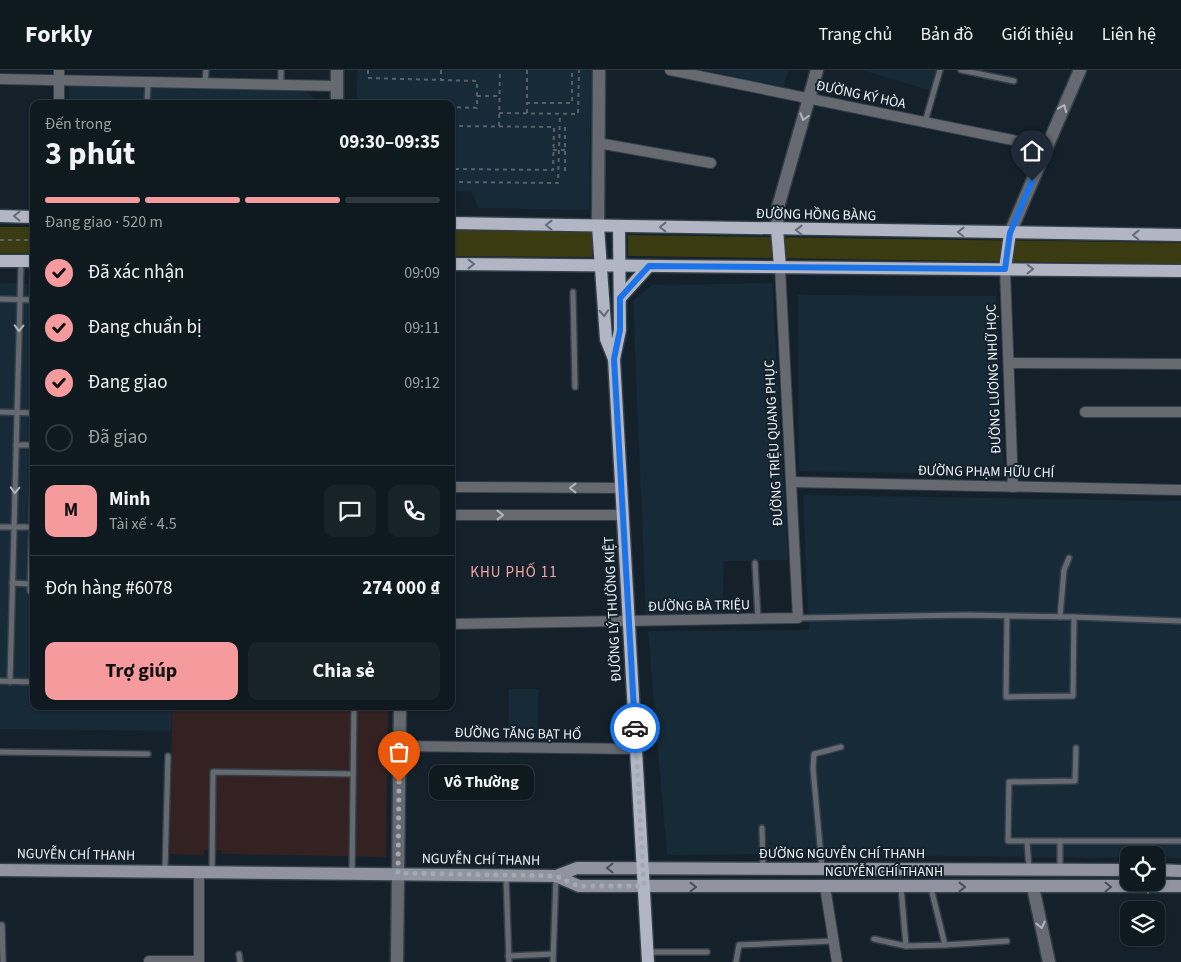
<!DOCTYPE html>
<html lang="vi">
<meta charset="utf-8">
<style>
body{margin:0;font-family:"Source Sans 3",sans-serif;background:#182229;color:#f1f3f6;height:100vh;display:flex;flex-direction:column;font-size:19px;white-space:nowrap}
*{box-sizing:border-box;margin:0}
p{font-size:16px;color:#9ba0a5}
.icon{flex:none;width:28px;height:28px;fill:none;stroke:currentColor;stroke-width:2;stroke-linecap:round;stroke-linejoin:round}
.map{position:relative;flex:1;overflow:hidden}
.panel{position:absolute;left:30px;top:30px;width:425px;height:610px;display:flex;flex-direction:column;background:#0f1920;border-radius:10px;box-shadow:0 1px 4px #0004,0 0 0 1px #2f383e}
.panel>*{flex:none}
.controls{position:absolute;left:1120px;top:776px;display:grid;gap:10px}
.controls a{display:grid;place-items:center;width:45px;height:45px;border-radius:10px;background:#0f1920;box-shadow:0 1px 4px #0004,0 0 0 1px #2f383e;font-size:25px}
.pin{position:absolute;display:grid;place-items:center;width:42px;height:42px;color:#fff;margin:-51px -21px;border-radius:50% 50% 50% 0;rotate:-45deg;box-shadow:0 0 5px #0007}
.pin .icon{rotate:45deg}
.courier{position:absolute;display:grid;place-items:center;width:50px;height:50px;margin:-25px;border:4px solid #1a73e8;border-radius:50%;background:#fff;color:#222;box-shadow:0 1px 6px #0007}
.bubble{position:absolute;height:35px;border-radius:10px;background:#0f1920;box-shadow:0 1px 4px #0004,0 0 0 1px #2f383e;font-size:16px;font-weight:700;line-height:35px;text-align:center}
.overview em{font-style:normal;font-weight:700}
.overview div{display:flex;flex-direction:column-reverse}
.overview{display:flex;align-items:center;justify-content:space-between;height:85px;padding:0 15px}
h1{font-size:32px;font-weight:700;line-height:38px}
.bar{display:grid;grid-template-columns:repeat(4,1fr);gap:8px 5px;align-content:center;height:60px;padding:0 15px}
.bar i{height:6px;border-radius:4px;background:#2f383e}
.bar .selected{background:#f59b9d}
.bar p{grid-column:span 4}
.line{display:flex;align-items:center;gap:12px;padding:0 15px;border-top:1px solid #2f383e}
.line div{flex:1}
.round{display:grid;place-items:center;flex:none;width:52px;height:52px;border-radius:10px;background:#182229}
ol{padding:0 15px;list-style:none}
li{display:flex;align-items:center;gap:15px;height:55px}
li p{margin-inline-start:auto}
li .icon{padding:5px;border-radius:50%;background:#f59b9d;color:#111;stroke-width:4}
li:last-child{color:#9ba0a5}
li i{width:28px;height:28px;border:2px solid #2f383e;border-radius:50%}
.button{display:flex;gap:10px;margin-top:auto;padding:10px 15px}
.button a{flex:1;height:58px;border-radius:10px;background:#f59b9d;color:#111;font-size:20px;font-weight:700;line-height:58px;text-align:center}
.button a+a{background:#182229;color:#f1f3f6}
header{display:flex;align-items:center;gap:30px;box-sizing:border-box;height:70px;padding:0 25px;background:#0f1920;border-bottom:1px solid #2f383e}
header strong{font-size:24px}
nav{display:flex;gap:28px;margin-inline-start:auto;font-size:18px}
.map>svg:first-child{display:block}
.industrial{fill:#342121}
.built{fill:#172a38}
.green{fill:#3a3b11}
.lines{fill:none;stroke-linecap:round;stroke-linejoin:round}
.service-casing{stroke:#323f48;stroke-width:8}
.minor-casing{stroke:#323f48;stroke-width:12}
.tertiary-casing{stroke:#323f48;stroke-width:15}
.secondary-casing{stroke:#323f48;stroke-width:15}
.primary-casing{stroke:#323f48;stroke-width:15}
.path{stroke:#55616a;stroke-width:2;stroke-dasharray:4 4;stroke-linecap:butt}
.service{stroke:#676971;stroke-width:5}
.minor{stroke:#676971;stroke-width:10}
.tertiary{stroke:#676971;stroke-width:12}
.secondary{stroke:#9194a0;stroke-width:12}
.primary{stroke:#b1b5c4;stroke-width:12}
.path-bridge{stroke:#55616a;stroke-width:2;stroke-dasharray:4 4;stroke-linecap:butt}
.oneway{stroke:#b1b6bd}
.oneway2{stroke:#626b78}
.oneway3{stroke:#464f5a}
.done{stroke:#a1abb3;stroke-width:5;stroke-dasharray:0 9}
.route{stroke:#1a73e8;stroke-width:6}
.labels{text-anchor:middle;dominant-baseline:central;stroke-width:4;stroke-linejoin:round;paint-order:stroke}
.street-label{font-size:14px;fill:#edf5fc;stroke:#14212b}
.neighbourhood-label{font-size:15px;letter-spacing:1px;fill:#f8a4a6;stroke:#14212b}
</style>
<header>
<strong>Forkly</strong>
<nav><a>Trang chủ</a><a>Bản đồ</a><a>Giới thiệu</a><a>Liên hệ</a></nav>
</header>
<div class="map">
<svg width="1181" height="892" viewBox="0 0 1181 892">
<rect width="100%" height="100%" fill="#14212b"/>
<polygon class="industrial" points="172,636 388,636 386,787 222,784 221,780 204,780 204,785 170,784"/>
<g class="built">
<polygon points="358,0 591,0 589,140 478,138 472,122 451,121 451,34 356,34"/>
<polygon points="703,0 788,0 784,17"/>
<polygon points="862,0 938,0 932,21"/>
<polygon points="69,13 303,19 320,34 69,34"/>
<polygon points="0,213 34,214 34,636 172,636 171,661 0,659"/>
<polygon points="772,213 788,490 724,491 722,544 646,545 633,231 652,215"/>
<polygon points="798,225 996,226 1004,405 799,401"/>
<polygon points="803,425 1181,431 1181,788 1156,788 1156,785 1129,785 1129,788 776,784 667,785 648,561 809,560"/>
<rect x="509" y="619" width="29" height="48"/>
</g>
<g class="green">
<rect x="0" y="157" width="34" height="26"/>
<polygon points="451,160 592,161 592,187 451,186"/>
<polygon points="628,165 1181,173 1181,194 628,186"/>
</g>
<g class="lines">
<defs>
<g id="service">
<polyline points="961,0 1014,11"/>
<polyline points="205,13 206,0"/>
<polyline points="281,15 281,0"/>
<polyline points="147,34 148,12"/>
<polyline points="925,52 940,0"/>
<polyline points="573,222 575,317"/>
<polyline points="0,229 34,230"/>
<polyline points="0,342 34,343"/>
<polyline points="34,371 30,521 34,526"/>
<polyline points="16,375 34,375"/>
<polyline points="0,457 32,457"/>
<polyline points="755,493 758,549"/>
<polyline points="12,513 30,514"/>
<polyline points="1060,547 1064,500 1069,488"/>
<polyline points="1074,547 1181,551"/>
<polyline points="798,548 965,545 1074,547 1073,626 1006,627 1007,546"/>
<polyline points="0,611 34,612"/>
<polyline points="10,612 21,192"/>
<polyline points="1076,678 1075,711 1009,712 1008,771 1181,771"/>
<polyline points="0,682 148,684"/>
<polyline points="762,758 763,798"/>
<polyline points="1027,771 1029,799"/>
<polyline points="822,798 813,698 814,684 841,677"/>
<polyline points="1060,799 1060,771"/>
<polyline points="165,801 168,686"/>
<polyline points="212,802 213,702 353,704"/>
<polyline points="352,803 354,636"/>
<polyline points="506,806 509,892"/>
<polyline points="901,817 906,876"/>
<polyline points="931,818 945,875 1007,871"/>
<polyline points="0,855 2,855 3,892"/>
<polyline points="874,869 906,876 945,875"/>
<polyline points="648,882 707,882"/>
<polyline points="239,884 240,892"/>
<polyline points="508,886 553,884"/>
<polyline points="553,892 556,806"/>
<polyline points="736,892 739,875 833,871"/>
</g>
<g id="minor">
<polyline points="670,0 1047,77"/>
<polyline points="0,9 337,16"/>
<polyline points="59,34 59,0"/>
<polyline points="598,73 711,93"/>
<polyline points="1005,199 1013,417"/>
<polyline points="1009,293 1181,294"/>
<polyline points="1085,342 1181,342"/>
<polyline points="791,412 1181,420"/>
<polyline points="451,417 622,418"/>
<polyline points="451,445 623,445"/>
<polyline points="451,554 798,548 780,197"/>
<polyline points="399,676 637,679"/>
<polyline points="825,817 837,892"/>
<polyline points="149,891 199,891"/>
<polyline points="199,892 199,802"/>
</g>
<g id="tertiary">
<polyline points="337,34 337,0"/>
<polyline points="598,156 599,0"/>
<polyline points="777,159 778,137 817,0"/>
<polyline points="1010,163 1080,0"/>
<polyline points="1033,817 1049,892"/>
<polyline points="397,892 400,636"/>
</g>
<g id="secondary">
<polyline points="0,800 556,806 579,816 1181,816"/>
<polyline points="1156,800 1181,801"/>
<polyline points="556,806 577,798 1129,800"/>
</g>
<g id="primary">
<polyline points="0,146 34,147"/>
<polyline points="451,153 1181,165"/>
<polyline points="598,156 606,269 614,289"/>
<polyline points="619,156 620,260 614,289 648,892"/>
<polyline points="777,159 780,197"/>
<polyline points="0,191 34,191"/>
<polyline points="451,194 1181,201"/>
<polyline points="1005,199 1010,163"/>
<polyline points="620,228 649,196"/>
</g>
</defs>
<use href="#service" class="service-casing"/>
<use href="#minor" class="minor-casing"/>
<use href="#tertiary" class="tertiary-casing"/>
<use href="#secondary" class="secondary-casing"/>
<use href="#primary" class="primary-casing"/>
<g class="path">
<polyline points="368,0 368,8 477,11 477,38 451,37"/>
<polyline points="441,0 441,10"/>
<polyline points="527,0 527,33 572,33 572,0"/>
<polyline points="477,26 500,26"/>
<polyline points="499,43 578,44 579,0"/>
<polyline points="527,43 527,33"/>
<polyline points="451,56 554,57 553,100 451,99"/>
<polyline points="499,56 500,0"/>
<polyline points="553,80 565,80"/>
<polyline points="565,101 565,57"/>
<polyline points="451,112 558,113 560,44"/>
<polyline points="0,170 34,170"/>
<polyline points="1143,780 1143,784 1147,785"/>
</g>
<use href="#service" class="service"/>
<use href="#minor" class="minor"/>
<use href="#tertiary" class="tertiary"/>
<use href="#secondary" class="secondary"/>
<use href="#primary" class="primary"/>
<polyline class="path-bridge" points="1148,812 1148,825"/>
</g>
<defs><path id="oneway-chevron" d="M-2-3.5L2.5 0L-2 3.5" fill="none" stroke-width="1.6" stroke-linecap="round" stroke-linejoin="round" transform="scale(1.25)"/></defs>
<g class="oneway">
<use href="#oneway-chevron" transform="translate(1063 38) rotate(-67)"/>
<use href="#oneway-chevron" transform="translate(804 47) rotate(106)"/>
<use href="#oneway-chevron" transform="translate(19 258) rotate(91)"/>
<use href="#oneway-chevron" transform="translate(573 418) rotate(-180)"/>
<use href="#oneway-chevron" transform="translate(15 420) rotate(92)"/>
<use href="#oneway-chevron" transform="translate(500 445)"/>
<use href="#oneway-chevron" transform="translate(1041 855) rotate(77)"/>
</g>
<g class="oneway2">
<use href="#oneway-chevron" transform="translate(17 146) rotate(-179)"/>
<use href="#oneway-chevron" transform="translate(549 155) rotate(-179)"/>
<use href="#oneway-chevron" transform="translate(663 157) rotate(-179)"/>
<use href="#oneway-chevron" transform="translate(799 160) rotate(-179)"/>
<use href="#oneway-chevron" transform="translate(961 162) rotate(-179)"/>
<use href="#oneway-chevron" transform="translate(1136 165) rotate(-179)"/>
<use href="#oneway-chevron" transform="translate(471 194)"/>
<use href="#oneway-chevron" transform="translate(1030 199)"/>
<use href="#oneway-chevron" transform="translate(604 243) rotate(87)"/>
</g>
<g class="oneway3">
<use href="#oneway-chevron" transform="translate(610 798) rotate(-180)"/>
<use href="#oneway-chevron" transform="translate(693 817)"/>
<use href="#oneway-chevron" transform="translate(962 817)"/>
<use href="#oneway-chevron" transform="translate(1108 817)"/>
</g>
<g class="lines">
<polyline class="done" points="399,712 398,803 556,806 578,816 644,816 635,658"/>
<polyline class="route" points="635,658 614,289 620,260 620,228 649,196 1005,199 1010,163 1032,111"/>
</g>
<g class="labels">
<g class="street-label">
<text transform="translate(861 25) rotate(12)">ĐƯỜNG KÝ HÒA</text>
<text transform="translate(816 145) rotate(1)">ĐƯỜNG HỒNG BÀNG</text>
<text transform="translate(994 309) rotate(-92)">ĐƯỜNG LƯƠNG NHỮ HỌC</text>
<text transform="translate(774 373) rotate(-93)">ĐƯỜNG TRIỆU QUANG PHỤC</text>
<text transform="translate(986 402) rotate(1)">ĐƯỜNG PHẠM HỮU CHÍ</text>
<text transform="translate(699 536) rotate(-1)">ĐƯỜNG BÀ TRIỆU</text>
<text transform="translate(613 539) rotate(-93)">ĐƯỜNG LÝ THƯỜNG KIỆT</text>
<text transform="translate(518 664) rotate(1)">ĐƯỜNG TĂNG BẠT HỔ</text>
<text x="842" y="784">ĐƯỜNG NGUYỄN CHÍ THANH</text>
<text transform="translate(76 785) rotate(1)">NGUYỄN CHÍ THANH</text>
<text transform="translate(481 790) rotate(1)">NGUYỄN CHÍ THANH</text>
<text x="884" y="802">NGUYỄN CHÍ THANH</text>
</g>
<g class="neighbourhood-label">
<text x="514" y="502">KHU PHỐ 11</text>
</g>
</g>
</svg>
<div class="controls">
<a><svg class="icon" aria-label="locate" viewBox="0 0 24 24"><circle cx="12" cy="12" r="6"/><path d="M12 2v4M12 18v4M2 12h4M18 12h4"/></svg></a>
<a><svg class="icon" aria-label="layers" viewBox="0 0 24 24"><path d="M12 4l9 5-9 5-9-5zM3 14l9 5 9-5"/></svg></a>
</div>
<div class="pin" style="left:399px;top:712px;background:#ea580c"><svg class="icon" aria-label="bag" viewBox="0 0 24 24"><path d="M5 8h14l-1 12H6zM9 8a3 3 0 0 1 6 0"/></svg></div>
<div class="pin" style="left:1032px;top:111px;background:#1f2937"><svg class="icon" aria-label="home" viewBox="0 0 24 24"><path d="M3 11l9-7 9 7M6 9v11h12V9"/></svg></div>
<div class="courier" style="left:635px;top:658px"><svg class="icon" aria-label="car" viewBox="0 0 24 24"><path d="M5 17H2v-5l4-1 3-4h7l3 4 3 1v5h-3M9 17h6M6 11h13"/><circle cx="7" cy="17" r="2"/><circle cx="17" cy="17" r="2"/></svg></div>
<div class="bubble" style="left:429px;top:695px;width:105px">Vô Thường</div>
<section class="panel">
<div class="overview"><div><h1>3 phút</h1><p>Đến trong</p></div><em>09:30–09:35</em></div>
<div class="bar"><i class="selected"></i><i class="selected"></i><i class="selected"></i><i></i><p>Đang giao · 520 m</p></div>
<ol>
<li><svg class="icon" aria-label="check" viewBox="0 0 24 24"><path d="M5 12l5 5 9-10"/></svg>Đã xác nhận<p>09:09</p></li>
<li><svg class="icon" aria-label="check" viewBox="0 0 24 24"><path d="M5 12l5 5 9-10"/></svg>Đang chuẩn bị<p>09:11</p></li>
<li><svg class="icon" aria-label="check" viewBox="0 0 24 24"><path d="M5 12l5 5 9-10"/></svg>Đang giao<p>09:12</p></li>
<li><i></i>Đã giao</li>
</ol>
<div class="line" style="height:90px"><b class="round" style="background:#f59b9d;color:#111">M</b><div><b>Minh</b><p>Tài xế · 4.5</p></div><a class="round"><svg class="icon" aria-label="chat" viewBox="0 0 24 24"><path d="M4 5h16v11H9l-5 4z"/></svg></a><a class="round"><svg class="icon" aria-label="phone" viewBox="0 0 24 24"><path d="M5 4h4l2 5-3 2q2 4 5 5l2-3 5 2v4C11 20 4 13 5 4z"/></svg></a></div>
<div class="line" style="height:65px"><div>Đơn hàng #6078</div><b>274 000 ₫</b></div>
<div class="button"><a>Trợ giúp</a><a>Chia sẻ</a></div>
</section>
</div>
